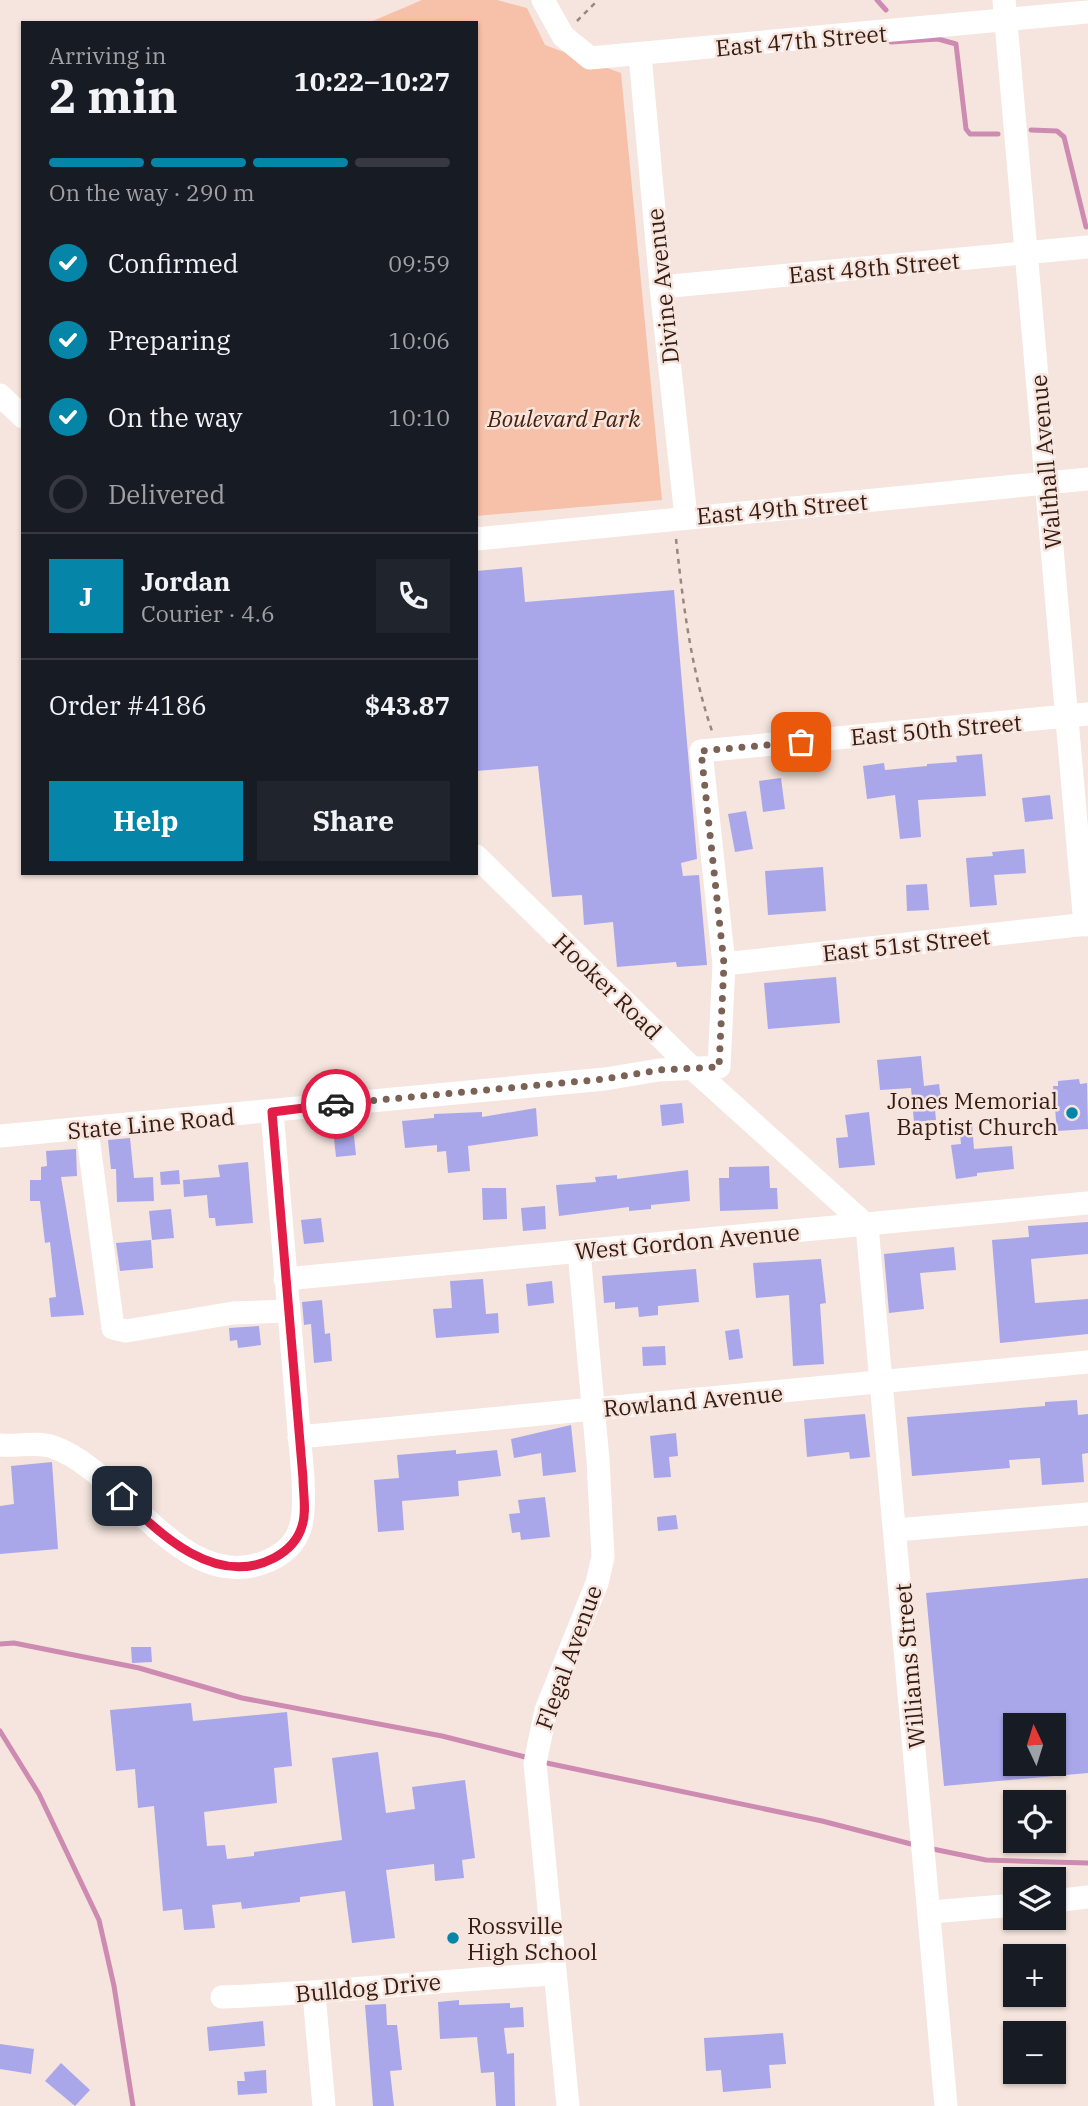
<!DOCTYPE html>
<meta charset="utf-8">
<style>
body{margin:0;font-family:"IBM Plex Serif",serif;background:#20242c;color:#f1f3f6;height:100vh;display:flex;flex-direction:column;font-size:26px;white-space:nowrap}
*{box-sizing:border-box;margin:0}
p{font-size:23px;color:#9ea1a6}
.icon{flex:none;width:38px;height:38px;fill:none;stroke:currentColor;stroke-width:2;stroke-linecap:round;stroke-linejoin:round}
.map{position:relative;flex:1;overflow:hidden}
.panel{position:absolute;left:21px;top:21px;width:457px;height:854px;display:flex;flex-direction:column;background:#171b24;border-radius:0px;box-shadow:0 2px 5px #0004}
.panel>*{flex:none}
.needle{width:46px;rotate:356deg}
.fabs{position:absolute;left:1003px;top:1713px;display:grid;gap:14px}
.fabs a{display:grid;place-items:center;width:63px;height:63px;border-radius:0px;background:#171b24;box-shadow:0 2px 5px #0004;font-size:35px}
.pin{position:absolute;display:grid;place-items:center;width:60px;height:60px;color:#fff;margin:-30px;border-radius:14px;box-shadow:0 4px 10px #0006}
.courier{position:absolute;display:grid;place-items:center;width:70px;height:70px;margin:-35px;border:5px solid #e11d48;border-radius:50%;background:#fff;color:#222;box-shadow:0 2px 9px #0007}
.summary em{font-style:normal;font-weight:700}
.summary div{display:flex;flex-direction:column-reverse}
.summary{display:flex;align-items:center;justify-content:space-between;height:119px;padding:0 28px}
h1{font-size:46px;font-weight:700;line-height:52px}
.bar{display:grid;grid-template-columns:repeat(4,1fr);gap:10px 7px;align-content:center;height:84px;padding:0 28px}
.bar i{height:9px;border-radius:5px;background:#363941}
.bar .selected{background:#0586a9}
.bar p{grid-column:span 4}
.line{display:flex;align-items:center;gap:18px;padding:0 28px;border-top:2px solid #363941}
.line div{flex:1}
.round{display:grid;place-items:center;flex:none;width:74px;height:74px;border-radius:0px;background:#20242c}
ol{padding:0 28px;list-style:none}
li{display:flex;align-items:center;gap:21px;height:77px}
li p{margin-inline-start:auto}
li .icon{padding:7px;border-radius:50%;background:#0586a9;color:#fff;stroke-width:4}
li:last-child{color:#9ea1a6}
li i{width:38px;height:38px;border:4px solid #363941;border-radius:50%}
.button{display:flex;gap:14px;margin-top:auto;padding:14px 28px}
.button a{flex:1;height:80px;border-radius:0px;background:#0586a9;color:#fff;font-size:28px;font-weight:700;line-height:80px;text-align:center}
.button a+a{background:#20242c;color:#f1f3f6}
.map>svg:first-child{display:block}
.green{fill:#f7c1a9}
.lines{fill:none;stroke-linecap:round;stroke-linejoin:round}
.stream{stroke:#ce8bb1;stroke-width:5}
.building{fill:#a9a7ea;fill-rule:evenodd}
.path{stroke:#9b857c;stroke-width:2.5;stroke-dasharray:5 5;stroke-linecap:butt}
.minor{stroke:#fff;stroke-width:23}
.done{stroke:#7a6257;stroke-width:7;stroke-dasharray:0 12.6}
.route{stroke:#e11d48;stroke-width:9}
.poi-dot{fill:#0586a9;stroke:#f5e5de;stroke-width:2.5}
.labels{text-anchor:middle;dominant-baseline:central;stroke-width:5;stroke-linejoin:round;paint-order:stroke}
.street-label{font-size:23px;fill:#371b0f;stroke:#f5e5de}
.park-label{font-size:23px;font-style:italic;fill:#4c2009;stroke:#f5e5de}
.poi-label{font-size:23px;fill:#371b0f;stroke:#f5e5de;text-anchor:end}
</style>
<div class="map">
<svg width="1088" height="2106" viewBox="0 0 1088 2106">
<rect width="100%" height="100%" fill="#f5e5de"/>
<polygon class="green" points="422,0 497,0 527,8 545,45 621,73 662,500 476,516 476,23 368,23"/>
<g class="lines">
<g class="stream">
<polyline points="877,0 886,10"/>
<polyline points="891,42 938,39 956,44 966,129 970,134 998,134"/>
<polyline points="1031,130 1057,131 1064,137 1086,227"/>
<polyline points="0,1644 14,1643 139,1668 242,1698 442,1736 529,1758"/>
<polyline points="0,1731 39,1794 99,1920 114,1986 133,2106"/>
<polyline points="542,1762 822,1821 915,1845"/>
<polyline points="928,1848 986,1860 1088,1863"/>
</g>
</g>
<g class="building">
<polygon points="522,567 525,602 674,590 697,859 681,863 683,876 699,875 707,965 677,967 676,962 617,967 613,922 584,925 582,895 552,897 538,766 476,771 476,571"/>
<polygon points="982,754 986,796 918,800 921,837 900,839 895,795 867,799 863,766 884,763 885,770 927,766 927,764 957,762 956,756"/>
<polygon points="781,778 785,809 763,812 759,781"/>
<polygon points="1050,795 1053,819 1025,822 1022,798"/>
<polygon points="746,811 753,849 735,852 728,814"/>
<polygon points="1024,849 1026,873 994,875 997,905 970,907 966,858 993,856 992,852"/>
<polygon points="823,867 826,911 768,915 765,871"/>
<polygon points="927,884 929,910 907,911 906,885"/>
<polygon points="836,977 840,1023 768,1029 764,983"/>
<polygon points="921,1056 924,1086 939,1084 941,1098 934,1099 936,1120 914,1122 911,1088 880,1090 877,1060"/>
<polygon points="1079,1079 1080,1084 1087,1083 1088,1129 1057,1131 1053,1086 1058,1086 1058,1081"/>
<polygon points="682,1103 684,1123 662,1126 660,1105"/>
<polygon points="536,1108 538,1136 468,1146 470,1171 448,1173 446,1151 437,1152 437,1145 405,1148 402,1121 434,1118 434,1114 482,1112 482,1117"/>
<polygon points="869,1112 875,1165 839,1168 836,1138 848,1137 845,1115"/>
<polygon points="352,1118 356,1155 336,1157 332,1120"/>
<polygon points="972,1124 974,1149 1012,1146 1014,1169 977,1173 977,1176 956,1179 951,1145 961,1144 959,1125"/>
<polygon points="130,1138 134,1178 153,1177 154,1201 117,1202 116,1169 111,1169 108,1140"/>
<polygon points="76,1149 77,1176 61,1177 84,1315 51,1317 49,1298 56,1297 50,1242 45,1243 40,1201 30,1201 30,1180 41,1180 41,1167 47,1166 46,1151"/>
<polygon points="248,1162 253,1223 216,1226 215,1218 209,1218 207,1195 184,1197 183,1180 220,1177 218,1165"/>
<polygon points="769,1166 770,1188 777,1188 778,1209 720,1211 719,1178 729,1178 729,1167"/>
<polygon points="179,1170 180,1184 161,1185 160,1172"/>
<polygon points="688,1170 690,1201 651,1205 651,1209 629,1211 629,1207 559,1216 556,1185 596,1182 595,1177 617,1175 617,1179"/>
<polygon points="482,1188 506,1188 507,1219 483,1220"/>
<polygon points="545,1206 546,1229 523,1231 521,1208"/>
<polygon points="171,1209 174,1238 152,1240 149,1211"/>
<polygon points="321,1218 324,1242 304,1244 301,1220"/>
<polygon points="1088,1222 1088,1254 1031,1259 1035,1303 1088,1299 1088,1334 1000,1343 992,1240 1029,1237 1028,1226"/>
<polygon points="151,1240 153,1268 120,1271 116,1243"/>
<polygon points="954,1247 956,1270 920,1273 924,1309 889,1313 884,1254"/>
<polygon points="821,1259 826,1303 820,1304 824,1364 793,1366 789,1295 756,1298 753,1263"/>
<polygon points="696,1269 699,1302 658,1306 658,1315 639,1317 638,1307 615,1309 615,1302 604,1303 602,1276"/>
<polygon points="483,1279 486,1314 498,1313 499,1333 436,1338 433,1309 452,1308 450,1281"/>
<polygon points="552,1281 554,1303 528,1306 526,1284"/>
<polygon points="322,1300 325,1334 330,1333 332,1361 314,1363 311,1324 304,1325 302,1302"/>
<polygon points="259,1326 261,1345 238,1348 237,1340 230,1341 229,1328"/>
<polygon points="739,1329 743,1358 729,1360 725,1331"/>
<polygon points="665,1346 666,1365 643,1366 642,1347"/>
<polygon points="1077,1400 1078,1415 1088,1414 1088,1453 1082,1454 1084,1482 1042,1485 1040,1458 1009,1460 1010,1468 912,1476 907,1417 1045,1406 1045,1402"/>
<polygon points="865,1414 870,1457 850,1459 849,1452 807,1457 804,1419"/>
<polygon points="571,1425 576,1472 543,1476 541,1453 514,1458 511,1439"/>
<polygon points="676,1433 678,1456 669,1457 671,1477 654,1478 650,1436"/>
<polygon points="456,1450 456,1454 497,1450 501,1476 458,1481 459,1496 402,1501 404,1530 378,1532 374,1480 399,1478 397,1455"/>
<polygon points="52,1462 58,1549 0,1554 0,1506 14,1504 11,1466"/>
<polygon points="545,1497 550,1537 521,1540 520,1532 512,1533 509,1514 520,1513 518,1500"/>
<polygon points="676,1515 678,1529 658,1531 657,1517"/>
<path d="M1088,1578v195l-144,13 -18,-193zM1015,1726h39v38h-39z"/>
<polygon points="131,1647 151,1647 152,1662 132,1663"/>
<polygon points="191,1703 193,1721 287,1712 292,1766 274,1768 277,1803 204,1812 207,1846 225,1845 227,1859 254,1856 254,1852 342,1840 332,1758 378,1752 386,1813 415,1809 412,1787 465,1780 475,1858 462,1860 464,1878 435,1881 434,1864 386,1870 395,1938 352,1943 345,1891 300,1897 300,1902 242,1909 241,1902 212,1905 215,1928 184,1930 182,1909 163,1911 154,1806 138,1808 135,1769 116,1771 110,1710"/>
<polygon points="459,2000 459,2005 510,2003 510,2008 523,2007 524,2027 504,2028 507,2054 514,2053 515,2106 496,2106 494,2072 481,2073 477,2037 440,2039 438,2002"/>
<polygon points="386,2004 387,2025 397,2025 402,2070 390,2071 394,2106 373,2106 365,2005"/>
<polygon points="263,2021 265,2046 209,2051 207,2027"/>
<polygon points="783,2033 786,2064 769,2065 771,2088 723,2092 721,2070 706,2071 704,2038"/>
<polygon points="0,2044 34,2049 31,2074 0,2069"/>
<polygon points="61,2063 90,2090 75,2106 45,2081"/>
<polygon points="266,2070 267,2093 238,2095 237,2081 245,2081 244,2072"/>
</g>
<g class="lines">
<g class="path">
<polyline points="577,21 598,0"/>
<path d="M676,539c7,64 15,131 36,192"/>
</g>
<g class="minor">
<polyline points="543,0 563,36 590,58 1088,12"/>
<polyline points="1004,0 1085,925"/>
<polyline points="640,55 661,287 686,517"/>
<polyline points="661,287 1088,247"/>
<polyline points="0,395 23,417"/>
<polyline points="476,539 1088,479"/>
<polyline points="476,856 693,1069 867,1226 946,2106"/>
<polyline points="724,964 1088,924"/>
<polyline points="87,1129 113,1328 126,1331 233,1313 287,1311"/>
<polyline points="0,1136 605,1079 659,1070 719,1067 724,964 701,751 1088,714"/>
<polyline points="285,1279 1088,1203"/>
<polyline points="299,1437 1088,1362"/>
<path d="M0,1445c17,2 37,-4 53,2 70,23 130,153 217,113 37,-17 34,-47 33,-82l-31,-366"/>
<polyline points="896,1530 1088,1514"/>
<polyline points="1054,1901 1088,1897"/>
<polyline points="931,1912 1015,1905"/>
<polyline points="314,1994 324,2106"/>
<path d="M222,1997c111,-4 222,-17 333,-23"/>
<polyline points="568,2106 535,1763 546,1710 597,1583 603,1557 598,1460 579,1251"/>
</g>
</g>
<g class="lines">
<polyline class="done" points="336,1104 605,1079 659,1070 719,1067 724,964 701,751 801,742"/>
<path class="route" d="M122,1496c37,39 95,92 152,62 13,-7 24,-18 28,-32 5,-14 1,-33 1,-48l-31,-366 64,-8"/>
</g>
<g class="poi-dot">
<circle cx="1072" cy="1113" r="7"/>
<circle cx="453" cy="1938" r="7"/>
</g>
<g class="labels">
<g class="street-label">
<text transform="translate(801 40) rotate(-5)">East 47th Street</text>
<text transform="translate(874 267) rotate(-5)">East 48th Street</text>
<text transform="translate(662 286) rotate(-96)">Divine Avenue</text>
<text transform="translate(1045 462) rotate(-95)">Walthall Avenue</text>
<text transform="translate(782 508) rotate(-5)">East 49th Street</text>
<text transform="translate(936 729) rotate(-5)">East 50th Street</text>
<text transform="translate(906 944) rotate(-6)">East 51st Street</text>
<text transform="translate(608 986) rotate(44)">Hooker Road</text>
<text transform="translate(151 1123) rotate(-5)">State Line Road</text>
<text transform="translate(687 1241) rotate(-5)">West Gordon Avenue</text>
<text transform="translate(693 1400) rotate(-5)">Rowland Avenue</text>
<text transform="translate(568 1657) rotate(-70)">Flegal Avenue</text>
<text transform="translate(909 1666) rotate(-95)">Williams Street</text>
<text transform="translate(368 1987) rotate(-5)">Bulldog Drive</text>
</g>
<g class="park-label">
<text x="564" y="418">Boulevard Park</text>
</g>
<g class="poi-label">
<text x="1058" y="1100">Jones Memorial<tspan x="1058" dy="26">Baptist Church</tspan></text>
<text x="467" y="1925" text-anchor="start">Rossville<tspan x="467" dy="26">High School</tspan></text>
</g>
</g>
</svg>
<div class="fabs">
<a><svg class="needle" viewBox="-14 -14 28 28"><path d="M0-13l5 13h-10z" fill="#e53935"/><path d="M0 13l5-13h-10z" fill="#9ea1a6"/></svg></a>
<a><svg class="icon" aria-label="locate" viewBox="0 0 24 24"><circle cx="12" cy="12" r="6"/><path d="M12 2v4M12 18v4M2 12h4M18 12h4"/></svg></a>
<a><svg class="icon" aria-label="layers" viewBox="0 0 24 24"><path d="M12 4l9 5-9 5-9-5zM3 14l9 5 9-5"/></svg></a>
<a>+</a>
<a>−</a>
</div>
<div class="pin" style="left:801px;top:742px;background:#ea580c"><svg class="icon" aria-label="bag" viewBox="0 0 24 24"><path d="M5 8h14l-1 12H6zM9 8a3 3 0 0 1 6 0"/></svg></div>
<div class="pin" style="left:122px;top:1496px;background:#1f2937"><svg class="icon" aria-label="home" viewBox="0 0 24 24"><path d="M3 11l9-7 9 7M6 9v11h12V9"/></svg></div>
<div class="courier" style="left:336px;top:1104px"><svg class="icon" aria-label="car" viewBox="0 0 24 24"><path d="M5 17H2v-5l4-1 3-4h7l3 4 3 1v5h-3M9 17h6M6 11h13"/><circle cx="7" cy="17" r="2"/><circle cx="17" cy="17" r="2"/></svg></div>
<section class="panel">
<div class="summary"><div><h1>2 min</h1><p>Arriving in</p></div><em>10:22–10:27</em></div>
<div class="bar"><i class="selected"></i><i class="selected"></i><i class="selected"></i><i></i><p>On the way · 290 m</p></div>
<ol>
<li><svg class="icon" aria-label="check" viewBox="0 0 24 24"><path d="M5 12l5 5 9-10"/></svg>Confirmed<p>09:59</p></li>
<li><svg class="icon" aria-label="check" viewBox="0 0 24 24"><path d="M5 12l5 5 9-10"/></svg>Preparing<p>10:06</p></li>
<li><svg class="icon" aria-label="check" viewBox="0 0 24 24"><path d="M5 12l5 5 9-10"/></svg>On the way<p>10:10</p></li>
<li><i></i>Delivered</li>
</ol>
<div class="line" style="height:126px"><b class="round" style="background:#0586a9;color:#fff">J</b><div><b>Jordan</b><p>Courier · 4.6</p></div><a class="round"><svg class="icon" aria-label="phone" viewBox="0 0 24 24"><path d="M5 4h4l2 5-3 2q2 4 5 5l2-3 5 2v4C11 20 4 13 5 4z"/></svg></a></div>
<div class="line" style="height:91px"><div>Order #4186</div><b>$43.87</b></div>
<div class="button"><a>Help</a><a>Share</a></div>
</section>
</div>
